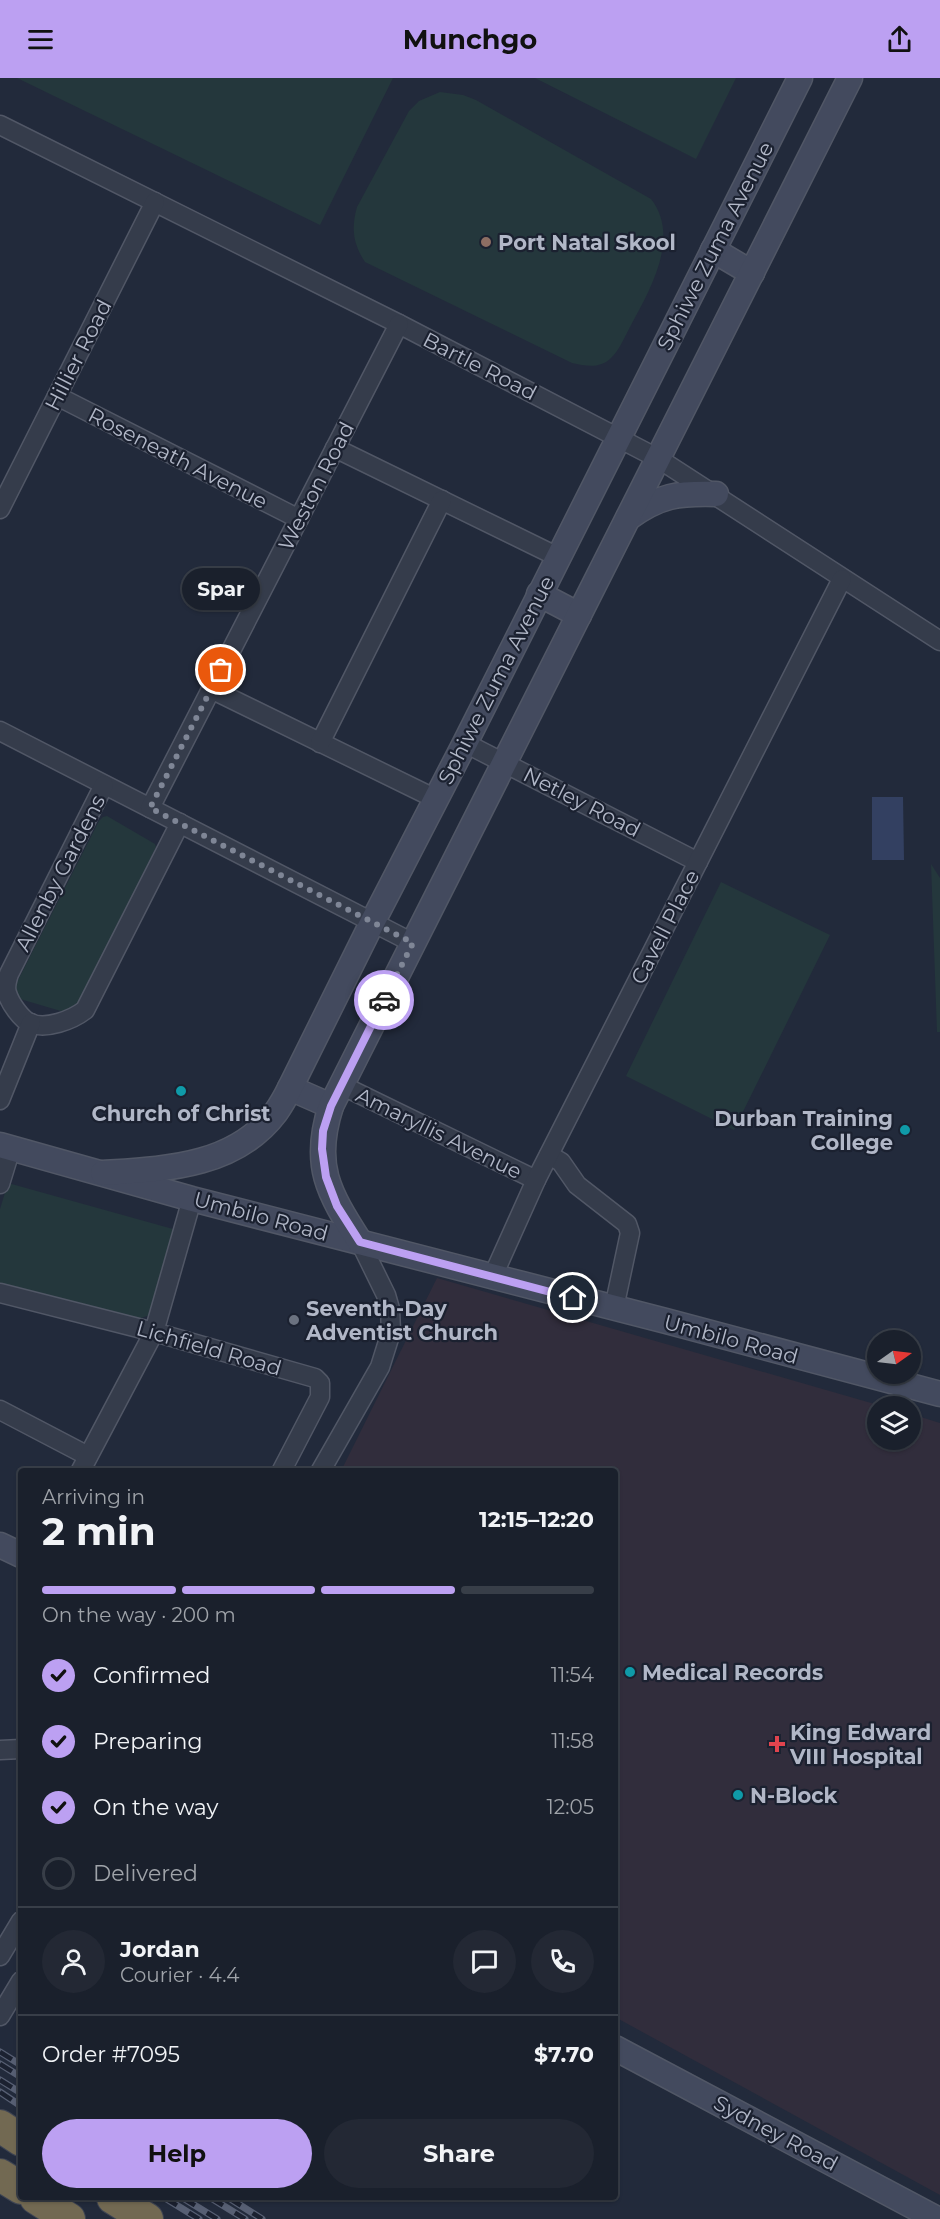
<!DOCTYPE html>
<meta charset="utf-8">
<style>
body{margin:0;font-family:Montserrat,sans-serif;background:#232834;color:#f1f3f6;height:100vh;display:flex;flex-direction:column;font-size:22px;white-space:nowrap}
*{box-sizing:border-box;margin:0}
p{font-size:20px;color:#9fa3a9}
.icon{flex:none;width:33px;height:33px;fill:none;stroke:currentColor;stroke-width:2;stroke-linecap:round;stroke-linejoin:round}
.map{position:relative;flex:1;overflow:hidden}
.drawer{position:absolute;left:18px;top:1390px;width:600px;height:732px;display:flex;flex-direction:column;background:#1a202c;border-radius:6px;box-shadow:0 2px 4px #0004,0 0 0 2px #383e48}
.drawer>*{flex:none}
.needle{width:39px;rotate:76deg}
.fabs{position:absolute;left:867px;top:1252px;display:grid;gap:12px}
.fabs a{display:grid;place-items:center;width:54px;height:54px;border-radius:50%;background:#1a202c;box-shadow:0 2px 4px #0004,0 0 0 2px #383e48;font-size:30px}
.pin{position:absolute;display:grid;place-items:center;width:51px;height:51px;color:#fff;margin:-26px;border:3px solid #fff;border-radius:50%;box-shadow:0 2px 6px #0007}
.courier{position:absolute;display:grid;place-items:center;width:60px;height:60px;margin:-30px;border:4px solid #bca0f2;border-radius:50%;background:#fff;color:#222;box-shadow:0 2px 8px #0007}
.bubble{position:absolute;height:42px;border-radius:21px;background:#1a202c;box-shadow:0 2px 4px #0004,0 0 0 2px #383e48;font-size:20px;font-weight:700;line-height:42px;text-align:center}
.summary em{font-style:normal;font-weight:700}
.summary div{display:flex;flex-direction:column-reverse}
.summary{display:flex;align-items:center;justify-content:space-between;height:102px;padding:0 24px}
h1{font-size:39px;font-weight:700;line-height:45px}
.bar{display:grid;grid-template-columns:repeat(4,1fr);gap:9px 6px;align-content:center;height:72px;padding:0 24px}
.bar i{height:8px;border-radius:4px;background:#383e48}
.bar .current{background:#bca0f2}
.bar p{grid-column:span 4}
.line{display:flex;align-items:center;gap:15px;padding:0 24px;border-top:2px solid #383e48}
.line div{flex:1}
.round{display:grid;place-items:center;flex:none;width:63px;height:63px;border-radius:32px;background:#232834}
ol{padding:0 24px;list-style:none}
li{display:flex;align-items:center;gap:18px;height:66px}
li p{margin-inline-start:auto}
li .icon{padding:6px;border-radius:50%;background:#bca0f2;color:#111;stroke-width:4}
li:last-child{color:#9fa3a9}
li i{width:33px;height:33px;border:3px solid #383e48;border-radius:50%}
.primary-button{display:flex;gap:12px;margin-top:auto;padding:12px 24px}
.primary-button a{flex:1;height:69px;border-radius:36px;background:#bca0f2;color:#111;font-size:24px;font-weight:700;line-height:69px;text-align:center}
.primary-button a+a{background:#232834;color:#f1f3f6}
header{display:flex;justify-content:space-between;align-items:center;height:78px;padding:0 24px;background:#bca0f2;color:#111;font-size:27px;font-weight:700}
.map>svg:first-child{display:block}
.medical{fill:#312d3c}
.green{fill:#24373c}
.water{fill:#334061}
.lines{fill:none;stroke-linecap:round;stroke-linejoin:round}
.street-casing{stroke:#515766;stroke-width:21}
.secondary-casing{stroke:#515766;stroke-width:27}
.highway-casing{stroke:#3e4453;stroke-width:34}
.street{stroke:#353c4b;stroke-width:18}
.secondary{stroke:#434a5e;stroke-width:24}
.highway{stroke:#726952;stroke-width:32}
.rail-casing{stroke:#575f73;stroke-width:7}
.rail{stroke:#1b2130;stroke-width:4.5;stroke-dasharray:14;stroke-linecap:butt}
.done{stroke:#7f8696;stroke-width:6;stroke-dasharray:0 10.8}
.route{stroke:#bca0f2;stroke-width:8}
.education-dot{fill:#8d6e63;stroke:#1b2130;stroke-width:2}
.culture-dot{fill:#0f9aa8;stroke:#1b2130;stroke-width:2}
.worship-dot{fill:#6b7280;stroke:#1b2130;stroke-width:2}
.health-dot{fill:#e0444e;stroke:#1b2130;stroke-width:2}
.labels{text-anchor:middle;dominant-baseline:central;stroke-width:4.5;stroke-linejoin:round;paint-order:stroke}
.poi-label{font-size:21px;font-weight:bold;fill:#b1b7c7;stroke:#1b2130;text-anchor:start}
.street-label{font-size:21px;fill:#b1b7c7;stroke:#1b2130}
</style>
<header><svg class="icon" aria-label="menu" viewBox="0 0 24 24"><path d="M4 6h16M4 12h16M4 18h16"/></svg>Munchgo<svg class="icon" aria-label="share" viewBox="0 0 24 24"><path d="M12 15V3M7 8l5-5 5 5M5 13v7h14v-7"/></svg></header>
<div class="map">
<svg width="940" height="2141" viewBox="0 0 940 2141">
<rect width="100%" height="100%" fill="#222a3b"/>
<polygon class="medical" points="437,1200 885,1329 878,1329 878,1362 910,1362 911,1336 940,1345 940,2117 615,1939 615,1394 341,1393"/>
<g class="green">
<polygon points="17,0 393,0 320,147"/>
<polygon points="535,0 736,0 696,81"/>
<path d="M440,14l23,3 13,5 175,99c30,38 -1,91 -21,128 -5,9 -11,24 -19,31 -11,11 -25,8 -39,5l-207,-101c-12,-18 -14,-34 -8,-55l52,-96 10,-10z"/>
<polygon points="107,738 155,766 156,769 79,927 64,934 20,921 15,912 15,908 99,743 103,739"/>
<polygon points="931,786 940,800 940,954 937,954"/>
<polygon points="721,804 830,857 734,1052 626,998"/>
<polygon points="8,1105 173,1151 150,1237 135,1242 0,1205 0,1131"/>
</g>
<polygon class="water" points="872,719 903,719 904,782 872,782"/>
<g class="lines">
<defs>
<g id="street">
<polyline points="0,47 399,246 659,381 940,563"/>
<polyline points="57,318 299,441"/>
<polyline points="335,370 558,479"/>
<polyline points="0,431 155,124"/>
<polyline points="211,611 436,721"/>
<polyline points="0,653 413,865"/>
<polyline points="320,665 442,422"/>
<polyline points="465,665 698,784"/>
<path d="M104,707l-95,189c-2,6 -4,13 -2,19 3,10 14,26 23,30 16,7 42,-3 55,-13l95,-187"/>
<polyline points="150,730 399,246"/>
<polyline points="341,1007 536,1102"/>
<polyline points="0,1022 31,945"/>
<polyline points="549,1077 561,1084 577,1107 627,1146 630,1155 614,1230"/>
<polyline points="0,1106 11,1070"/>
<polyline points="492,1200 536,1102 842,501"/>
<polyline points="0,1215 154,1254 315,1300 320,1305 320,1319 281,1394"/>
<polyline points="0,1332 88,1378"/>
<polyline points="80,1394 154,1254 192,1121"/>
<polyline points="320,1394 380,1289 391,1254 390,1231 386,1217 360,1164"/>
<polyline points="0,1672 21,1671"/>
<polyline points="0,1878 21,1843"/>
<polyline points="0,1938 21,1903"/>
</g>
<g id="secondary">
<polyline points="713,172 752,195"/>
<path d="M628,440c32,-23 50,-25 88,-24"/>
<polyline points="539,516 579,537"/>
<polyline points="290,1010 331,1028"/>
<polyline points="0,1067 192,1121 666,1243 940,1316"/>
<path d="M103,1095c62,-4 132,-6 173,-61 5,-7 10,-16 14,-24l82,-165 93,-180 335,-665"/>
<path d="M360,1164c-32,-50 -48,-77 -29,-136l519,-1028"/>
<polyline points="0,1467 21,1477"/>
<polyline points="615,1970 937,2141"/>
</g>
<g id="highway">
<polyline points="0,2048 21,2062"/>
<polyline points="0,2097 21,2110"/>
<polyline points="36,2120 69,2141"/>
<polyline points="113,2120 147,2141"/>
</g>
</defs>
<use href="#street" class="street-casing"/>
<use href="#secondary" class="secondary-casing"/>
<use href="#highway" class="highway-casing"/>
<use href="#street" class="street"/>
<use href="#secondary" class="secondary"/>
<use href="#highway" class="highway"/>
<defs>
<g id="rail">
<polyline points="0,1974 21,1987"/>
<polyline points="0,1986 21,1999"/>
<polyline points="0,2002 21,2015"/>
<polyline points="0,2014 21,2028"/>
<polyline points="165,2120 199,2141"/>
<polyline points="183,2120 217,2141"/>
<polyline points="211,2120 245,2141"/>
<polyline points="229,2120 262,2141"/>
</g>
</defs>
<use href="#rail" class="rail-casing"/>
<use href="#rail" class="rail"/>
</g>
<g class="lines">
<polyline class="done" points="221,592 150,730 413,865 384,922"/>
<polyline class="route" points="384,922 331,1028 323,1053 322,1071 326,1099 337,1128 360,1164 573,1220"/>
</g>
<circle class="education-dot" cx="486" cy="164" r="6"/>
<g class="culture-dot">
<circle cx="181" cy="1013" r="6"/>
<circle cx="905" cy="1052" r="6"/>
<circle cx="630" cy="1594" r="6"/>
<circle cx="738" cy="1717" r="6"/>
</g>
<circle class="worship-dot" cx="294" cy="1242" r="6"/>
<path class="health-dot" d="M774 1657h6v6h6v6h-6v6h-6v-6h-6v-6h6z"/>
<g class="labels">
<g class="poi-label">
<text x="498" y="164">Port Natal Skool</text>
<text x="181" y="1035" text-anchor="middle">Church of Christ</text>
<text x="893" y="1040" text-anchor="end">Durban Training<tspan x="893" dy="24">College</tspan></text>
<text x="306" y="1230">Seventh-Day<tspan x="306" dy="24">Adventist Church</tspan></text>
<text x="642" y="1594">Medical Records</text>
<text x="790" y="1654">King Edward<tspan x="790" dy="24">VIII Hospital</tspan></text>
<text x="750" y="1717">N-Block</text>
</g>
<g class="street-label">
<text transform="translate(715 168) rotate(-63)">Sphiwe Zuma Avenue</text>
<text transform="translate(78 277) rotate(-63)">Hillier Road</text>
<text transform="translate(480 288) rotate(27)">Bartle Road</text>
<text transform="translate(178 380) rotate(27)">Roseneath Avenue</text>
<text transform="translate(316 408) rotate(-63)">Weston Road</text>
<text transform="translate(496 602) rotate(-63)">Sphiwe Zuma Avenue</text>
<text transform="translate(582 724) rotate(27)">Netley Road</text>
<text transform="translate(60 795) rotate(-63)">Allenby Gardens</text>
<text transform="translate(665 849) rotate(-63)">Cavell Place</text>
<text transform="translate(439 1055) rotate(26)">Amaryllis Avenue</text>
<text transform="translate(261 1138) rotate(15)">Umbilo Road</text>
<text transform="translate(731 1261) rotate(15)">Umbilo Road</text>
<text transform="translate(209 1270) rotate(16)">Lichfield Road</text>
<text transform="translate(776 2055) rotate(28)">Sydney Road</text>
</g>
</g>
</svg>
<div class="fabs">
<a><svg class="needle" viewBox="-14 -14 28 28"><path d="M0-13l5 13h-10z" fill="#e53935"/><path d="M0 13l5-13h-10z" fill="#9fa3a9"/></svg></a>
<a><svg class="icon" aria-label="layers" viewBox="0 0 24 24"><path d="M12 4l9 5-9 5-9-5zM3 14l9 5 9-5"/></svg></a>
</div>
<div class="pin" style="left:221px;top:592px;background:#ea580c"><svg class="icon" aria-label="bag" viewBox="0 0 24 24"><path d="M5 8h14l-1 12H6zM9 8a3 3 0 0 1 6 0"/></svg></div>
<div class="pin" style="left:573px;top:1220px;background:#1f2937"><svg class="icon" aria-label="home" viewBox="0 0 24 24"><path d="M3 11l9-7 9 7M6 9v11h12V9"/></svg></div>
<div class="courier" style="left:384px;top:922px"><svg class="icon" aria-label="car" viewBox="0 0 24 24"><path d="M5 17H2v-5l4-1 3-4h7l3 4 3 1v5h-3M9 17h6M6 11h13"/><circle cx="7" cy="17" r="2"/><circle cx="17" cy="17" r="2"/></svg></div>
<div class="bubble" style="left:182px;top:490px;width:78px">Spar</div>
<section class="drawer">
<div class="summary"><div><h1>2 min</h1><p>Arriving in</p></div><em>12:15–12:20</em></div>
<div class="bar"><i class="current"></i><i class="current"></i><i class="current"></i><i></i><p>On the way · 200 m</p></div>
<ol>
<li><svg class="icon" aria-label="check" viewBox="0 0 24 24"><path d="M5 12l5 5 9-10"/></svg>Confirmed<p>11:54</p></li>
<li><svg class="icon" aria-label="check" viewBox="0 0 24 24"><path d="M5 12l5 5 9-10"/></svg>Preparing<p>11:58</p></li>
<li><svg class="icon" aria-label="check" viewBox="0 0 24 24"><path d="M5 12l5 5 9-10"/></svg>On the way<p>12:05</p></li>
<li><i></i>Delivered</li>
</ol>
<div class="line" style="height:108px"><a class="round"><svg class="icon" aria-label="person" viewBox="0 0 24 24"><circle cx="12" cy="8" r="4"/><path d="M4 21q1-7 8-7t8 7"/></svg></a><div><b>Jordan</b><p>Courier · 4.4</p></div><a class="round"><svg class="icon" aria-label="chat" viewBox="0 0 24 24"><path d="M4 5h16v11H9l-5 4z"/></svg></a><a class="round"><svg class="icon" aria-label="phone" viewBox="0 0 24 24"><path d="M5 4h4l2 5-3 2q2 4 5 5l2-3 5 2v4C11 20 4 13 5 4z"/></svg></a></div>
<div class="line" style="height:78px"><div>Order #7095</div><b>$7.70</b></div>
<div class="primary-button"><a>Help</a><a>Share</a></div>
</section>
</div>
